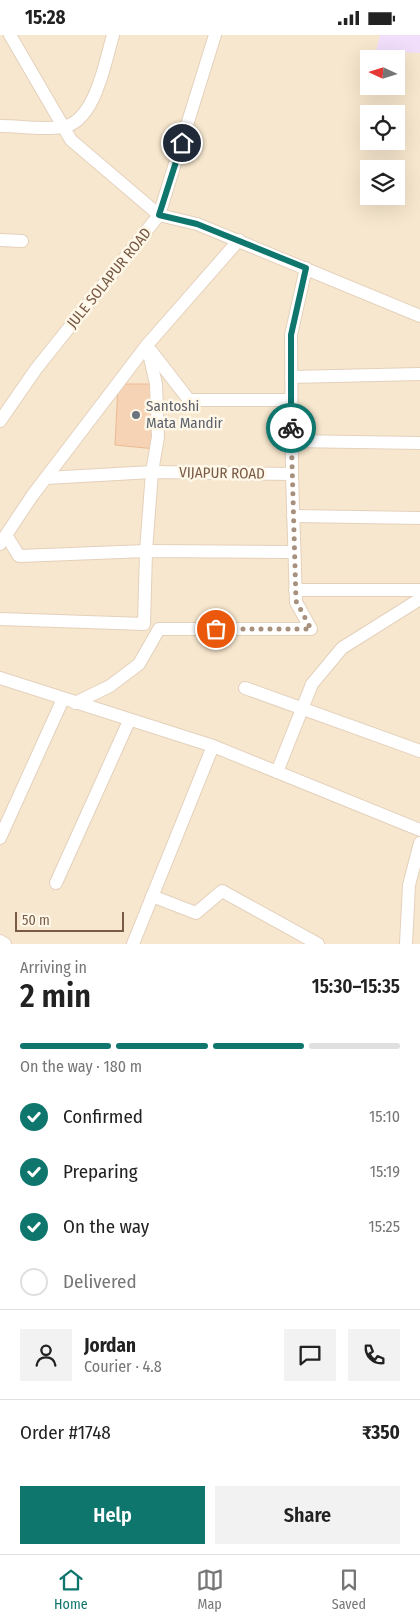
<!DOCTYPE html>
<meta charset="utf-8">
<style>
body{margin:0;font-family:"Fira Sans Condensed",sans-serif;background:#f2f2f2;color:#222;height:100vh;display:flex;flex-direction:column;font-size:19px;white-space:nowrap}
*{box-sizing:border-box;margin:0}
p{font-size:16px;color:#767676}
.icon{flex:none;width:28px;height:28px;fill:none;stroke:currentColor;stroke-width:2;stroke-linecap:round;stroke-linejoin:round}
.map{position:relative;height:909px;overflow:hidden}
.details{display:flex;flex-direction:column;background:#fff;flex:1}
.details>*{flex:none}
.needle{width:32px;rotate:274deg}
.tools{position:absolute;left:360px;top:15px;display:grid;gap:10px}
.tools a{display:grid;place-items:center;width:45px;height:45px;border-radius:0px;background:#fff;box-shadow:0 5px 20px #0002;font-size:25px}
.scale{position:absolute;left:15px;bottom:12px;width:109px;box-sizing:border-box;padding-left:5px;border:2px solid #785a45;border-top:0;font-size:14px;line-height:18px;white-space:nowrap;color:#785a45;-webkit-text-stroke:4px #fff8e9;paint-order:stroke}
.pin{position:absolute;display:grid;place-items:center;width:42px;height:42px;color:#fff;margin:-21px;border:2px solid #fff;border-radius:50%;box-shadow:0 1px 5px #0007}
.courier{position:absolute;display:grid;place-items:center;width:50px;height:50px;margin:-25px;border:4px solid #0f766e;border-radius:50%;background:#fff;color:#222;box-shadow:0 1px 6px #0007}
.head em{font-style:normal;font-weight:600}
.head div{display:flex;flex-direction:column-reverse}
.head{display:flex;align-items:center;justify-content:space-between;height:85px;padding:0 20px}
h1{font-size:32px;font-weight:600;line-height:38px}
.bar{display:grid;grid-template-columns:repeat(4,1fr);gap:8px 5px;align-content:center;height:60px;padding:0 20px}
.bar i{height:6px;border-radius:4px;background:#e0e0e0}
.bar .active{background:#0f766e}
.bar p{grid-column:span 4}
.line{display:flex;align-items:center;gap:12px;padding:0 20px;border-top:1px solid #e0e0e0}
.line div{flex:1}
.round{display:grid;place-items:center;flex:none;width:52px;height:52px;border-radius:0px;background:#f2f2f2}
ol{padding:0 20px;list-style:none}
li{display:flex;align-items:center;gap:15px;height:55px}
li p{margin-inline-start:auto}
li .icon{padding:5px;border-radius:50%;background:#0f766e;color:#fff;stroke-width:4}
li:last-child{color:#767676}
li i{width:28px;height:28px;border:2px solid #e0e0e0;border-radius:50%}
.primary-button{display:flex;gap:10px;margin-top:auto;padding:10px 20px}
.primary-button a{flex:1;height:58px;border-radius:0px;background:#0f766e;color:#fff;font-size:20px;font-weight:600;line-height:58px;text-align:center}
.primary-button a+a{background:#f2f2f2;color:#222}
.status{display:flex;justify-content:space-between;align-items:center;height:35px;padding:0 25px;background:#fff;direction:ltr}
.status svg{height:14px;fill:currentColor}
.tabs{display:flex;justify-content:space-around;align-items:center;height:70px;border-top:1px solid #e0e0e0;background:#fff;font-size:14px;color:#767676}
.tabs a{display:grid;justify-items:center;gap:2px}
.tabs .active{color:#0f766e}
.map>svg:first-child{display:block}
.residential{fill:#f7e7ce;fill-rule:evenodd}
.education{fill:#f1defb}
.building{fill:#f7d3b6;stroke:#ebba94}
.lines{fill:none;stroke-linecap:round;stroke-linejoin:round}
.street-casing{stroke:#e4d1bc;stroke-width:14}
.street{stroke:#fff;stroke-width:12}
.done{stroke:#a7907c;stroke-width:5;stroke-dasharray:0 9}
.route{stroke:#0f766e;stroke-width:6}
.worship-dot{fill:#6b7280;stroke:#fff8e9;stroke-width:2}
.labels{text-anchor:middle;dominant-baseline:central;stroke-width:5;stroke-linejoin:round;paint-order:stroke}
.street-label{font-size:15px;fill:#785a45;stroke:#fff8e9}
.worship-label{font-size:15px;fill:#5b616d;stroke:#fff8e9;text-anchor:start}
</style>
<div class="status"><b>15:28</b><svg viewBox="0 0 49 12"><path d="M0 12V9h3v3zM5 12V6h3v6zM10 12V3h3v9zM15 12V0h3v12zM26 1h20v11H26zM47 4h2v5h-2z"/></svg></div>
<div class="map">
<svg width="420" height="909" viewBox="0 0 420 909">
<rect width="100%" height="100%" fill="#fef4e1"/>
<path class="residential" d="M0,0h420v909h-420zM369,24h27v27h-27zM369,79h27v27h-27zM369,134h27v27h-27z"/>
<polygon class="education" points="380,0 420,0 420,18 376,16"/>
<polygon class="building" points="118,349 156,349 156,414 115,410"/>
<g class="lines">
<defs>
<g id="street">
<polyline points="10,0 71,105 159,180 197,189 420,281"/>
<path d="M0,91c20,0 42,4 62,1 33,-4 43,-65 51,-92"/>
<polyline points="0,205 22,206"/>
<polyline points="151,316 189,365 291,365"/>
<polyline points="291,342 420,339"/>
<polyline points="0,386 36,334 159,180 215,0"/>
<polyline points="292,406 420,408"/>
<polyline points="46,443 152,437 292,439"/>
<polyline points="293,481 420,483"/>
<polyline points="6,500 19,521 146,516 294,517"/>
<polyline points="0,509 32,461 147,310 239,205"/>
<polyline points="295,555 420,555"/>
<polyline points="0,584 144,589 146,516 152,437 158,402 156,349 147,310"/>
<polyline points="0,643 213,711 420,795"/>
<polyline points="245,653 420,716"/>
<polyline points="75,668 110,651 139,629 159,594 311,594 296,567 292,439 291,300 306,233"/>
<polyline points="277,737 312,649 342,613 420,564"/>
<polyline points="0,803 63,664"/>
<polyline points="56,848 129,686"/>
<polyline points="152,861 196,878 222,856 318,909"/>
<polyline points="0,906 5,909"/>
<polyline points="133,909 213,711"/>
<polyline points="406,909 409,850 420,808"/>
</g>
</defs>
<use href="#street" class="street-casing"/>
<use href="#street" class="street"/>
</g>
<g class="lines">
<polyline class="done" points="216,594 311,594 296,566 291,393"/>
<polyline class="route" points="182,108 159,180 197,189 306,233 291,300 291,393"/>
</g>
<circle class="worship-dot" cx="136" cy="380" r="5"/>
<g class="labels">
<g class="street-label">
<text transform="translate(109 243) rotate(-51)">JULE SOLAPUR ROAD</text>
<text transform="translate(222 438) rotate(1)">VIJAPUR ROAD</text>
</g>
<g class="worship-label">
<text x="146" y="371">Santoshi<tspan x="146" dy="17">Mata Mandir</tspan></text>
</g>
</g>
</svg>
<div class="tools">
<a><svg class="needle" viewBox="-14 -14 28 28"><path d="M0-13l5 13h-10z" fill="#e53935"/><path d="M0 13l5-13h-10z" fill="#767676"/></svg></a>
<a><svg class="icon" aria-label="locate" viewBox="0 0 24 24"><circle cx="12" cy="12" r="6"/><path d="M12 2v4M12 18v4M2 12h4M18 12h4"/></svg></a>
<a><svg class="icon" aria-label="layers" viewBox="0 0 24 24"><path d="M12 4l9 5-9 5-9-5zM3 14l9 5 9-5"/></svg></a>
</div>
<div class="scale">50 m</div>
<div class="pin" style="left:216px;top:594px;background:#ea580c"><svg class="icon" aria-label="bag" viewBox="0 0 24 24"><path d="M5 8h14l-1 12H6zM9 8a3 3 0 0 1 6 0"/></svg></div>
<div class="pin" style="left:182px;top:108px;background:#1f2937"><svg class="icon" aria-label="home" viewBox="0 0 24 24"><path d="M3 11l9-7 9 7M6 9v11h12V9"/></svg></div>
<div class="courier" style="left:291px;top:393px"><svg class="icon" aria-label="bike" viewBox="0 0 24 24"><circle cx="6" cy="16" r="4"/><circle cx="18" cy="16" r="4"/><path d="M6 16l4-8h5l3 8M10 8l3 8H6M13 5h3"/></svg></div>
</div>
<section class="details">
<div class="head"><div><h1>2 min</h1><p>Arriving in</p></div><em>15:30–15:35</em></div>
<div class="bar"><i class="active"></i><i class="active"></i><i class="active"></i><i></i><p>On the way · 180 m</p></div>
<ol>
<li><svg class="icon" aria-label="check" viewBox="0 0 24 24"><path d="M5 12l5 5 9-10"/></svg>Confirmed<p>15:10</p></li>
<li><svg class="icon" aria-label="check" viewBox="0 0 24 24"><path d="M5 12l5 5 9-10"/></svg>Preparing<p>15:19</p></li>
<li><svg class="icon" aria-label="check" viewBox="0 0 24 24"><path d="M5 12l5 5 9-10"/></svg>On the way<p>15:25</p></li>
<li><i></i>Delivered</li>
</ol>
<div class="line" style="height:90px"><a class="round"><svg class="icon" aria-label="person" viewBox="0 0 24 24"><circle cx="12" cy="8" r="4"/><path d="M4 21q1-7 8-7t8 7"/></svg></a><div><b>Jordan</b><p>Courier · 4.8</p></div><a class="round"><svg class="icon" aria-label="chat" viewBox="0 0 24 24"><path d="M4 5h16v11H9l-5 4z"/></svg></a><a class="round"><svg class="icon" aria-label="phone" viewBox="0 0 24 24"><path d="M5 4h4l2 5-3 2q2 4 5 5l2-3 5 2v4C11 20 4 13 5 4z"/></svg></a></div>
<div class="line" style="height:65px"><div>Order #1748</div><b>₹350</b></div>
<div class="primary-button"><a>Help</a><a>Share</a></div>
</section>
<nav class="tabs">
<a class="active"><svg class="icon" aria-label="home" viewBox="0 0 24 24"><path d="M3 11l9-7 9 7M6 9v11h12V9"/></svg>Home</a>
<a><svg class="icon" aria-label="map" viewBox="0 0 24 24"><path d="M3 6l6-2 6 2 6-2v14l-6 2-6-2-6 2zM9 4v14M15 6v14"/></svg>Map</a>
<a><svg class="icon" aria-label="saved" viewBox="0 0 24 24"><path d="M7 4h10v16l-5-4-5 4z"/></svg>Saved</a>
</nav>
